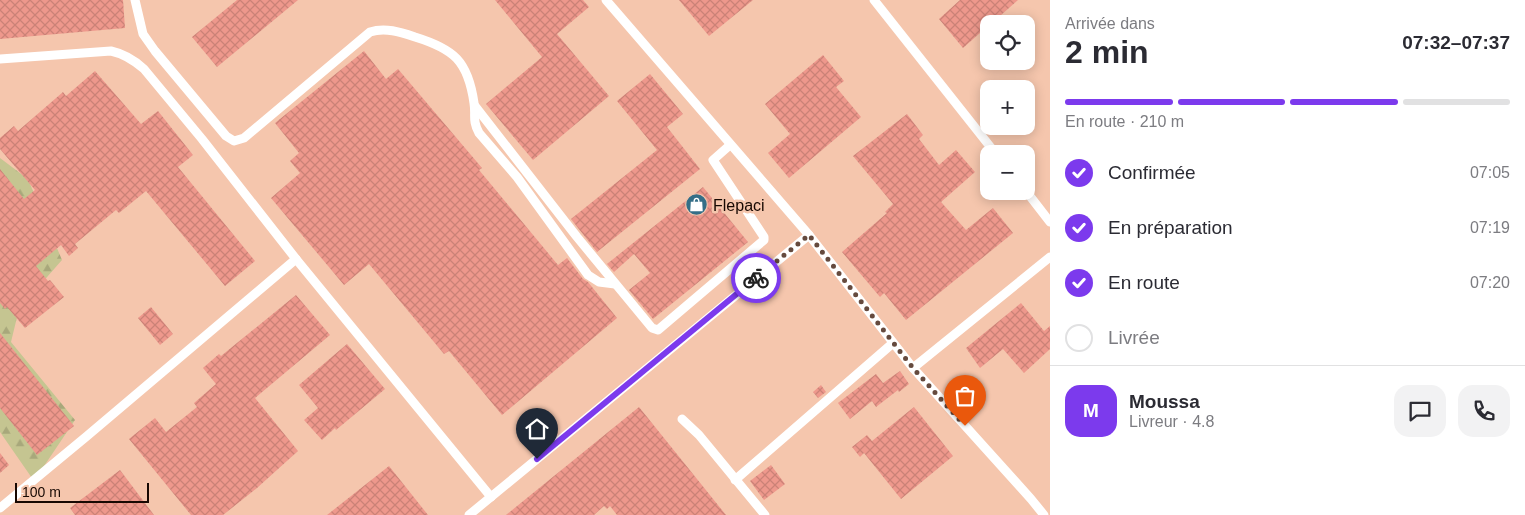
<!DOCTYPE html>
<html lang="fr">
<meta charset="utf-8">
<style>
body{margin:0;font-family:Arial,sans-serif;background:#f2f2f3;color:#2b2b33;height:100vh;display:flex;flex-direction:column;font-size:19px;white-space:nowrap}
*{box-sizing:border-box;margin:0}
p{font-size:16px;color:#7c7c81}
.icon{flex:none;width:28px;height:28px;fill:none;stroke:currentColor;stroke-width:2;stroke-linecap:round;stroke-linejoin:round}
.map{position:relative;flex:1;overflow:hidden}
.drawer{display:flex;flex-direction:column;background:#fff;width:475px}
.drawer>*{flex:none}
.controls{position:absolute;left:980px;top:15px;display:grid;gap:10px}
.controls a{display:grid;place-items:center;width:55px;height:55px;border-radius:10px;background:#fff;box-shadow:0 2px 12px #0003;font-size:25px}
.scale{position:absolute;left:15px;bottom:12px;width:134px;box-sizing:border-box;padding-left:5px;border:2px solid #170802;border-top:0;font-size:14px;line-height:18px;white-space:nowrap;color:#170802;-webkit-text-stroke:4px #f5c6ad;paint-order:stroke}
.pin{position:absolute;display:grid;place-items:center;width:42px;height:42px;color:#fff;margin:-51px -21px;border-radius:50% 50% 50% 0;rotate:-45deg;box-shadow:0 0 5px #0007}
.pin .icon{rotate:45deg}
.courier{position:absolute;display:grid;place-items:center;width:50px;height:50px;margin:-25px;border:4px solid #7c3aed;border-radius:50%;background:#fff;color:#222;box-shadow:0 1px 6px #0007}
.headline em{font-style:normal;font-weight:800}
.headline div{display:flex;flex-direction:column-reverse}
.headline{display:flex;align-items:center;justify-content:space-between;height:85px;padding:0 15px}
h1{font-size:32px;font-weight:800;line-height:38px}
.bar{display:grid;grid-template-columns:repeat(4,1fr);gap:8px 5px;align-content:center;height:60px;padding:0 15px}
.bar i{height:6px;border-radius:4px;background:#e1e1e2}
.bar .current{background:#7c3aed}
.bar p{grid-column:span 4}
.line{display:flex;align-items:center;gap:12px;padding:0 15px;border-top:1px solid #e1e1e2}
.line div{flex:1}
.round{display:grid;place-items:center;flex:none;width:52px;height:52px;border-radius:15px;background:#f2f2f3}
ol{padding:0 15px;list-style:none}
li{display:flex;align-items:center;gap:15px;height:55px}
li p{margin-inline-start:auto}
li .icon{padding:5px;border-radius:50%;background:#7c3aed;color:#fff;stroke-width:4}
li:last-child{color:#7c7c81}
li i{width:28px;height:28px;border:2px solid #e1e1e2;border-radius:50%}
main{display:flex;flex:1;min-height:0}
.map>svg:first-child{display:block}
.forest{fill:url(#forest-firs)}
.building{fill:url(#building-cross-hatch)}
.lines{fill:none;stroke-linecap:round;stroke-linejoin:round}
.minor{stroke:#fff;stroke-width:9}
.done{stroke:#654a3e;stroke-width:5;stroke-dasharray:0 9}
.route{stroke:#7c3aed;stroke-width:6}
.labels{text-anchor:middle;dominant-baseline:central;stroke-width:5;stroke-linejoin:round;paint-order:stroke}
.poi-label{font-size:16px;fill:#170802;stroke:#f5c6ad;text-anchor:start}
</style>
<main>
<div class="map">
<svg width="1050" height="515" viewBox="0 0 1050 515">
<defs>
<pattern id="forest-firs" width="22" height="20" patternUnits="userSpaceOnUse" patternTransform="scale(1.25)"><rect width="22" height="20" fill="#c5c591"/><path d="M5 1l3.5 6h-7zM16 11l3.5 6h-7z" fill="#a8a87b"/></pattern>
<pattern id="building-cross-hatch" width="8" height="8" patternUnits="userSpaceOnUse" patternTransform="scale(1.25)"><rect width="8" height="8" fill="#ee988c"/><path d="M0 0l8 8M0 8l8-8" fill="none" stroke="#cb8277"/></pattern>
</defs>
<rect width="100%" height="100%" fill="#f5c6ad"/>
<polygon class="forest" points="0,158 28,179 62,260 19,309 11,342 75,420 34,481 0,432"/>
<g class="building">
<polygon points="0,0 123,0 125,28 0,39"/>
<polygon points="237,0 298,0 217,67 192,37"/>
<polygon points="495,0 583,0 589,7 557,34 609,96 533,160 486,104 542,57"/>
<polygon points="679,0 753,0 709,36"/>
<polygon points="960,0 1018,0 991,24 989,24 989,25 963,48 939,19"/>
<polygon points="364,51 386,79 398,69 482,168 479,170 558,265 567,258 583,279 588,282 617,318 502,415 449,351 444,354 369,264 344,285 271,198 300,173 290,161 299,153 275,123"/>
<polygon points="823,55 844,81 836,87 861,117 789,178 768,153 790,134 765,104"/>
<polygon points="95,71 141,124 158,111 193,155 178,167 255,261 225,286 146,191 119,213 116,210 75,244 78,248 69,256 61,245 36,266 48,281 50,280 64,297 25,328 7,307 5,309 0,303 0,169 24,199 35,190 0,149 0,138 14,126 18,131 63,92 66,96"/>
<polygon points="650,74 683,114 667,127 700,169 597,252 571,219 657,150 617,101"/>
<polygon points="907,114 923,135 919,139 939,165 956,150 975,172 941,202 966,230 993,208 1013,233 906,320 884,293 880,297 842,252 887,213 885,212 893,204 853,156"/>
<polygon points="703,187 748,242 653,319 629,290 650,273 634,254 614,272 607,264"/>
<polygon points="296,295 330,335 255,398 298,451 257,488 223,515 191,515 129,439 155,418 166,432 197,407 194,403 216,384 203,368 219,354 221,356"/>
<polygon points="1021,303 1044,331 1050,326 1050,349 1024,373 1003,349 980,368 966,348"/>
<polygon points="151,307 173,334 160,345 138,318"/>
<polygon points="0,333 74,426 37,455 0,408"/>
<polygon points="347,344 385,389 336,430 335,428 322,440 304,420 318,408 299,385"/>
<polygon points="900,371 909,384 899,392 898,390 876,407 872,401 850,419 838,403 876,374 883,383"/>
<polygon points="821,385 826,392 818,398 813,392"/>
<polygon points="639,407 726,515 617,515 610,506 607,509 604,506 594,515 506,515"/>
<polygon points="914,407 953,456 901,499 864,453 860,457 852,447 867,435 872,441"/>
<polygon points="0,453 9,465 0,473"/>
<polygon points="771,465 785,484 764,500 750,481"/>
<polygon points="389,466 428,515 327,515"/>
<polygon points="120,470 154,515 75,515 70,508"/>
</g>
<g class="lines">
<g class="minor">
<path d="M135,0l8,34 12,17 71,85 8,5 10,-3 126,-106c15,-5 30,0 45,5 39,12 53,24 59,66 2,13 -2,17 5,30l38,44 71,98 11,7 16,2"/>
<polyline points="606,0 809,235 913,368 1031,499 1044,515"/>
<polyline points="874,0 996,154"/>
<path d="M0,59l111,-8c14,3 23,9 33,18l58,70 94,120 195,238"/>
<polyline points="475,106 577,237 652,328 658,330 764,240 764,237 713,160 730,145"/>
<polyline points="1026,191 1050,222"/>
<polyline points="913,368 1050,257"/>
<polyline points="682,419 699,435 765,515"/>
<polyline points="735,480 893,343"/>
<polyline points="0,508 87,436 296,259"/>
<polyline points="469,515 809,235"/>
</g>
</g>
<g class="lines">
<polyline class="done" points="756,278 809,235 913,368 965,426"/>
<polyline class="route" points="537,459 756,278"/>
</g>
<defs>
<symbol id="shop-disc" viewBox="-11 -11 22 22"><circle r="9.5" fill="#346e87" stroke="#f5c6ad"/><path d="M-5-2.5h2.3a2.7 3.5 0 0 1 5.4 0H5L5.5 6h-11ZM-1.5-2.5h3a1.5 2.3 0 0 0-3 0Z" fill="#fff"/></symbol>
</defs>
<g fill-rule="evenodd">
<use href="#shop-disc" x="684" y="192" width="25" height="25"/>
</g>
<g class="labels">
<g class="poi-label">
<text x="713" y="205">Flepaci</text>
</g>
</g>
</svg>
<div class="controls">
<a><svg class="icon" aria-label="locate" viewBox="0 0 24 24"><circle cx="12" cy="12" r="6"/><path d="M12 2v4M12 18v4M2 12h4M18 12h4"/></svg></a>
<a>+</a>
<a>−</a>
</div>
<div class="scale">100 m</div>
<div class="pin" style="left:965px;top:426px;background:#ea580c"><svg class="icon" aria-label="bag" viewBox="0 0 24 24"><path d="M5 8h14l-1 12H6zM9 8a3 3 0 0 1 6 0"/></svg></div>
<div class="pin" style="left:537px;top:459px;background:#1f2937"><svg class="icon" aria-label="home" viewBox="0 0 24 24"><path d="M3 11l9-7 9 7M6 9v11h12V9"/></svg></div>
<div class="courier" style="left:756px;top:278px"><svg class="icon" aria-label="bike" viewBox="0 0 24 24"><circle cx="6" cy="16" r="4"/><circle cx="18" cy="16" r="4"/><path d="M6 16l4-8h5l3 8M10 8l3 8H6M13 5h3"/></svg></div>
</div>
<section class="drawer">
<div class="headline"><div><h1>2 min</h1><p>Arrivée dans</p></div><em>07:32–07:37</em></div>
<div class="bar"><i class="current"></i><i class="current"></i><i class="current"></i><i></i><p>En route · 210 m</p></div>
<ol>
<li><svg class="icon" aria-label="check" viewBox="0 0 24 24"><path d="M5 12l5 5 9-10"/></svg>Confirmée<p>07:05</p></li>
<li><svg class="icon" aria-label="check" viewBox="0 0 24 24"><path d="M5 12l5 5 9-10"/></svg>En préparation<p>07:19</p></li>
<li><svg class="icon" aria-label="check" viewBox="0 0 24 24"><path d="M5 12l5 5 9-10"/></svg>En route<p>07:20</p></li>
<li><i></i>Livrée</li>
</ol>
<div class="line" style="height:90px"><b class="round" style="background:#7c3aed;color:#fff">M</b><div><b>Moussa</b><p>Livreur · 4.8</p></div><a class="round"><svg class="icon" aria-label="chat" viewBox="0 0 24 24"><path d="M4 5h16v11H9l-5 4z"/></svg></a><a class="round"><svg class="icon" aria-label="phone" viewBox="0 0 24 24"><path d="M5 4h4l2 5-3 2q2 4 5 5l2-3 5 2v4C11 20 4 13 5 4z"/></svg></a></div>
</section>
</main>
